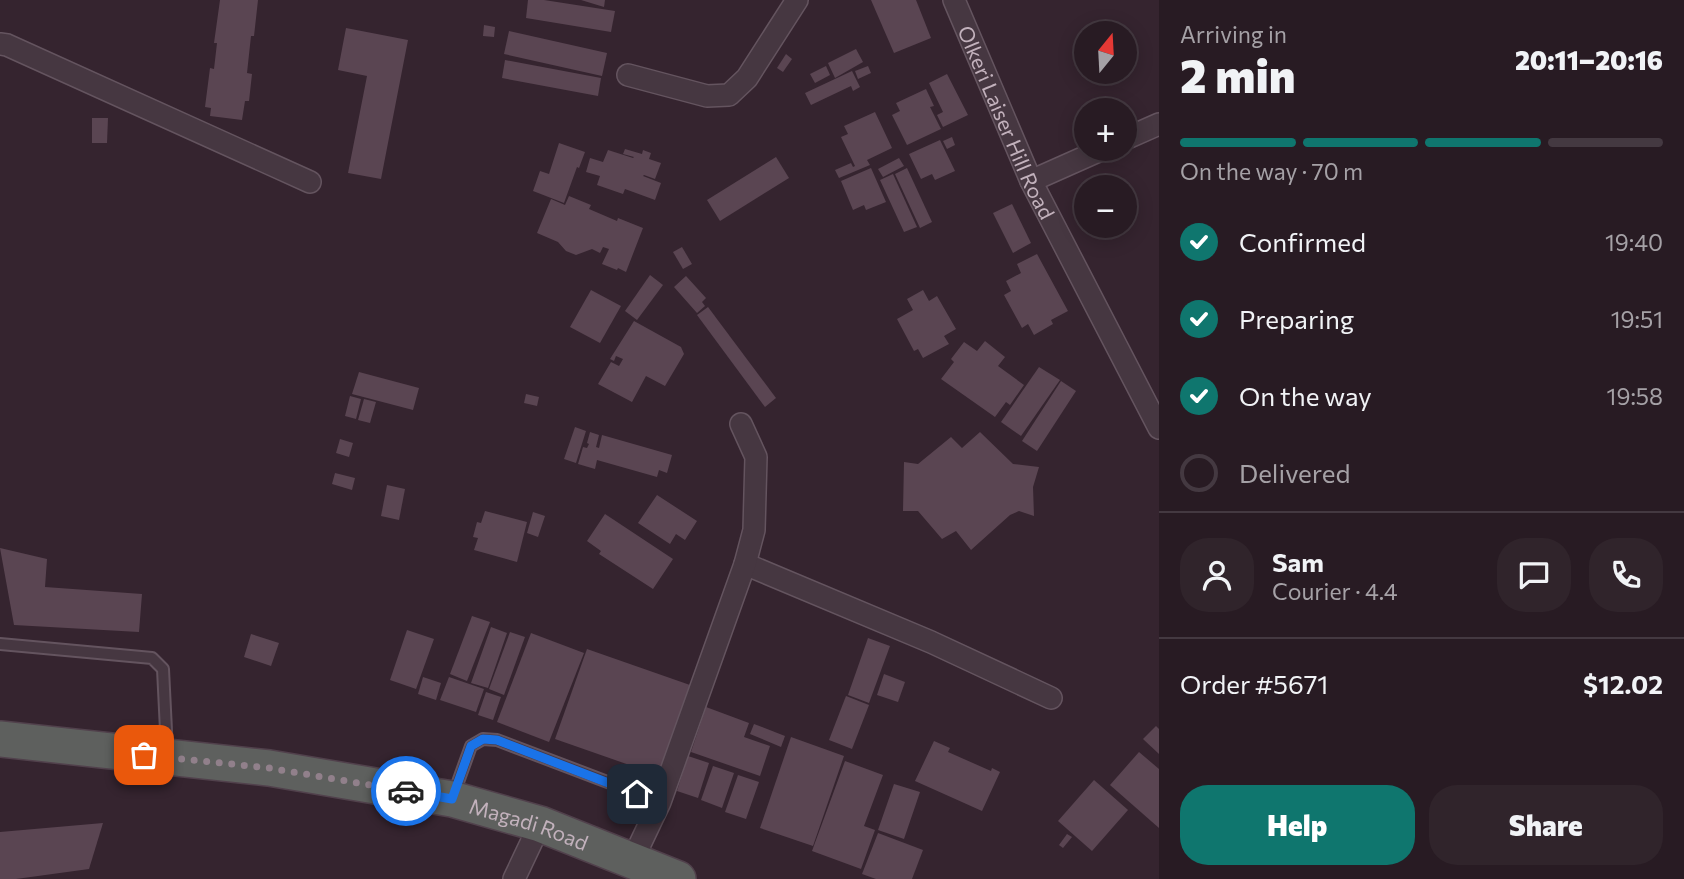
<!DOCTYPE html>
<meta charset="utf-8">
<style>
body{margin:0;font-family:Commissioner,sans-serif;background:#30242b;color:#f1f3f6;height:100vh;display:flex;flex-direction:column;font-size:26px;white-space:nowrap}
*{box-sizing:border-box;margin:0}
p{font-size:23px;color:#a5a1a6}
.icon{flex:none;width:38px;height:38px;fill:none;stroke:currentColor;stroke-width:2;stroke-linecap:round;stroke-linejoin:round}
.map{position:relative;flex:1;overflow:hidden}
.panel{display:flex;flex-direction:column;background:#281b23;width:525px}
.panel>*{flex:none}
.needle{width:46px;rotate:18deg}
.buttons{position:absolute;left:1074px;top:21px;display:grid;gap:14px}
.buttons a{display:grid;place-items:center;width:63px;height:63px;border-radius:50%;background:#281b23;box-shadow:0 4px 18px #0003,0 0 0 2px #443941;font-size:35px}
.pin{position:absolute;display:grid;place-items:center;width:60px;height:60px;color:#fff;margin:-30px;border-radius:14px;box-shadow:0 4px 10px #0006}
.courier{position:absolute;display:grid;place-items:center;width:70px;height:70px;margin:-35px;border:5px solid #1a73e8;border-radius:50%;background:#fff;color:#222;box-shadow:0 2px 9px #0007}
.head em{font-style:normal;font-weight:800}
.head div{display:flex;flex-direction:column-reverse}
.head{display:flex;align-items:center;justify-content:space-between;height:119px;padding:0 21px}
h1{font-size:46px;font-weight:800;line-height:52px}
.bar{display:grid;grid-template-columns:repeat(4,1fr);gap:10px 7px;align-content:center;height:84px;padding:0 21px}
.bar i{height:9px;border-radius:5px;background:#443941}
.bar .active{background:#0f766e}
.bar p{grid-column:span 4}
.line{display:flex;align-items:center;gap:18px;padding:0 21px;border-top:2px solid #443941}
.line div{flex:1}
.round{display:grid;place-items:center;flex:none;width:74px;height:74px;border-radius:28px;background:#30242b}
ol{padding:0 21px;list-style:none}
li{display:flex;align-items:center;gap:21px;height:77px}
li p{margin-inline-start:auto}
li .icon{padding:7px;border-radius:50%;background:#0f766e;color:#fff;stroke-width:4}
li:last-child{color:#a5a1a6}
li i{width:38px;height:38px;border:4px solid #443941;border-radius:50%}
.button{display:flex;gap:14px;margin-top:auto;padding:14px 21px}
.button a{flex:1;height:80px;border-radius:28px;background:#0f766e;color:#fff;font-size:28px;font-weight:800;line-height:80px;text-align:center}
.button a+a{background:#30242b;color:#f1f3f6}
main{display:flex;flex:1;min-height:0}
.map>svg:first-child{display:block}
.building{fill:#5a4552}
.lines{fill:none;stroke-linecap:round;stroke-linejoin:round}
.service-casing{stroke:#64545f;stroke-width:14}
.minor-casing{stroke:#64545f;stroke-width:24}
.trunk-casing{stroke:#51414c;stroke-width:38}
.service{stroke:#463741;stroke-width:10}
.minor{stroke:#463741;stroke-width:21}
.trunk{stroke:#5e605e;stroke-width:35}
.done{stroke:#91808b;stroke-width:7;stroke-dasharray:0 12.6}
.route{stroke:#1a73e8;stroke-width:9}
.labels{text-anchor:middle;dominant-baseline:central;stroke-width:5;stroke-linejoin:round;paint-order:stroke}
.street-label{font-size:21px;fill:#c2b1bc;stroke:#2b1c26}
</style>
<main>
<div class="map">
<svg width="1159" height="879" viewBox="0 0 1159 879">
<rect width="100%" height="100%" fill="#35242f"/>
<g class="building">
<polygon points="220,0 258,0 254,36 251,36 247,73 252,74 249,101 245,101 242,120 210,116 211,108 205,107 210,68 214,69 217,43 214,43"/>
<polygon points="528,0 544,0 615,11 611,32 526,18"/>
<polygon points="581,0 605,0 604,7"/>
<polygon points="871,0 916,0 931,38 894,53"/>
<polygon points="484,25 495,27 494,37 483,36"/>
<polygon points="346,28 408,40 381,179 348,173 367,76 338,70"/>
<polygon points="509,31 607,53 602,76 504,54"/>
<polygon points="856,49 863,62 835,78 828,63"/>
<polygon points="786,54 792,59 783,72 777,68"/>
<polygon points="505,60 601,78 598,96 502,78"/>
<polygon points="826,66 830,75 815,83 810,74"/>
<polygon points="868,66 871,73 858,79 855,71"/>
<polygon points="852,71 860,87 853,91 851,86 811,105 805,93"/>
<polygon points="947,74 968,115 943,127 937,115 943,112 929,83"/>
<polygon points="926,89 934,106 930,107 941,129 907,145 892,115 900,111 896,103"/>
<polygon points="875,112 892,148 867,160 870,165 839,178 835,170 851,163 853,167 855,166 841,137 848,134 844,126"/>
<polygon points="92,118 108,118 107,143 92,143"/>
<polygon points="952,137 955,145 947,149 943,141"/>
<polygon points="940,140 955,171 935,180 932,174 921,179 909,154"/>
<polygon points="559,143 585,152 579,168 577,167 564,203 533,191 540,171 549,174"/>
<polygon points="625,149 642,154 643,150 651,153 649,159 661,163 655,179 644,175 643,176 661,183 655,200 625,189 623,194 597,185 600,176 586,172 590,158 603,162 608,150 633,158 634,157 623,154"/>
<polygon points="776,157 789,178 720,221 707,200"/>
<polygon points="899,158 904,166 883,177 878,169"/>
<polygon points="871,168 886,202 866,210 864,205 853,210 841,181"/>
<polygon points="907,168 932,222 920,228 895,174"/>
<polygon points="893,174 917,227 904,232 880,180"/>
<polygon points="569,196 591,205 589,209 617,221 618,218 643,228 626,272 618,268 617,270 602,264 609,249 603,247 600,253 592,249 576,255 566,251 558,242 537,233 551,199 565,205"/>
<polygon points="1012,204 1031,243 1013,253 993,213"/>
<polygon points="682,247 692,264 683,269 673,252"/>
<polygon points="1037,254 1068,311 1051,320 1053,324 1034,335 1028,324 1022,328 1004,295 1011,291 1006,281 1021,273 1017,264"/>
<polygon points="650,275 663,285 637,320 625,311"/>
<polygon points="686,276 706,298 702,302 705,306 697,313 674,287"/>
<polygon points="591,290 621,306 600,343 570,327"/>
<polygon points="923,290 929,301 937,296 956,329 944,336 949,344 923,358 918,349 914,351 897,319 913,310 907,299"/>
<polygon points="708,307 776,398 765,407 697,315"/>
<polygon points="634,321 681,347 684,354 665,386 646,376 632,402 598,384 611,362 619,366 623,359 616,356 614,361 610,359"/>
<polygon points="985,341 1005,357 998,366 1024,385 1010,405 1006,402 995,417 941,379 954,362 951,359 964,342 977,351"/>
<polygon points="1039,367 1060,380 1021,436 1001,422"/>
<polygon points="359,372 419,388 413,410 352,394"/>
<polygon points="1061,381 1076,391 1037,451 1022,441"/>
<polygon points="526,394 539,397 537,406 524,403"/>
<polygon points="350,396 361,399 356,419 345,416"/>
<polygon points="364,399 376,402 370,423 358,420"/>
<polygon points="575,427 586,431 576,463 564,459"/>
<polygon points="590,432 599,435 596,447 599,448 602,435 672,455 667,473 659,470 657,477 597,460 595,469 578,464 583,447 587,448 589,444 587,443"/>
<polygon points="980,432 1013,464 1039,467 1033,487 1034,516 1019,511 1010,515 971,550 956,531 942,539 918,511 903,511 904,462 918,464 951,437 962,448"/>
<polygon points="340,439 353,443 349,457 336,453"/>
<polygon points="335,473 355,478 352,490 332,484"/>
<polygon points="387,485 405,489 399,520 381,516"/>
<polygon points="657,495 697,521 685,540 676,534 670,544 638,523"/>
<polygon points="485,511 527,522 517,562 474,550 478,538 473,537 477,522 481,523"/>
<polygon points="533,512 545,516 538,537 527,533"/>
<polygon points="605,514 673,559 653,589 599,554 601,551 587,541"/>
<polygon points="0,548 47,559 45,587 142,594 139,632 14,625"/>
<polygon points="472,616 490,622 467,681 450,674"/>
<polygon points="491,627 507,633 488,688 471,683"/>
<polygon points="407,630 434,639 416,689 390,680"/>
<polygon points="510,632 525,637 504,695 489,689"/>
<polygon points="531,633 584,653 549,742 497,722"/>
<polygon points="251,634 279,643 271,666 244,657"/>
<polygon points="868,638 890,646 869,703 848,695"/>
<polygon points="587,649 690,685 658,775 555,739"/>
<polygon points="884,674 905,682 898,702 877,695"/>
<polygon points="423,677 441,683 436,700 418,694"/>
<polygon points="449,677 484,689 476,712 440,700"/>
<polygon points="486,692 501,697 493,720 478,715"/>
<polygon points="846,696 869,705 852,749 829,740"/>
<polygon points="706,707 749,723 744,737 770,746 760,776 691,752"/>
<polygon points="754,724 785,736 781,747 750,734"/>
<polygon points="1156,726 1159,729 1159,754 1143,739"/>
<polygon points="791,737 844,756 813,846 760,828"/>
<polygon points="934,741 950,748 948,752 991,771 992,768 1000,772 982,811 915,781"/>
<polygon points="1139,752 1159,769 1159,828 1110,785"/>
<polygon points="688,756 709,763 698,798 677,791"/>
<polygon points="845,761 883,775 864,826 875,830 861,869 812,851"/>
<polygon points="713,766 734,773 722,808 701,800"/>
<polygon points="738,775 759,782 746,819 725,812"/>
<polygon points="1094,780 1128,810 1092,851 1058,821"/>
<polygon points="894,784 920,792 904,839 878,830"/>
<polygon points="103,823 89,869 16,879 0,879 0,832"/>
<polygon points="878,833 923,850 912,879 876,879 862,874"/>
<polygon points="1067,834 1072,837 1063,848 1059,845"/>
</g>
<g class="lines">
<defs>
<g id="service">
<polyline points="0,644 152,658 163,669 167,751"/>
<polyline points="453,796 471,746 483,739 497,740 660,802"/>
</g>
<g id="minor">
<path id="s1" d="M954,0l77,181 128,247"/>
<polyline points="0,44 7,45 310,182"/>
<polyline points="628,75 707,96 729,95 747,78 797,0"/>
<polyline points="1125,139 1159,124"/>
<polyline points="1031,181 1103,149"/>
<polyline points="745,564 931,642 1051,698"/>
<polyline points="632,861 660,802 745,564 754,530 756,457 741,424"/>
<polyline points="514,879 540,824"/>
</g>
<g id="trunk">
<path id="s2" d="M0,739l269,29 183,31 88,25 138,55"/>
</g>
</defs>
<use href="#service" class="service-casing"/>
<use href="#minor" class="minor-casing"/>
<use href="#trunk" class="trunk-casing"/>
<use href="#service" class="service"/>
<use href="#minor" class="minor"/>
<use href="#trunk" class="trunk"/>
</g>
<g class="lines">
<polyline class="done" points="144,755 269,768 406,791"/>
<polyline class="route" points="406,791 452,799 471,746 483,739 497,740 637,794"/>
</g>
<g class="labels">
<g class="street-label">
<text stroke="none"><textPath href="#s1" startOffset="133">Olkeri Laiser Hill Road</textPath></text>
<text stroke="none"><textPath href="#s2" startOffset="537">Magadi Road</textPath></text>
</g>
</g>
</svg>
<div class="buttons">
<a><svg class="needle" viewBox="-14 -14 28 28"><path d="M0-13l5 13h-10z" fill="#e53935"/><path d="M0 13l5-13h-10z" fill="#a5a1a6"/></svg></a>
<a>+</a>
<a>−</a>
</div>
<div class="pin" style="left:144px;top:755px;background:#ea580c"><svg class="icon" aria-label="bag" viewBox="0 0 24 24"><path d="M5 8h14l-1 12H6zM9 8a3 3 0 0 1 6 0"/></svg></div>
<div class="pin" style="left:637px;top:794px;background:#1f2937"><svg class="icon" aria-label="home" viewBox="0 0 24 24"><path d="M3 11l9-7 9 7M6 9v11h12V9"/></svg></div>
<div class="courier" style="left:406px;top:791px"><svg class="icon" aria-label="car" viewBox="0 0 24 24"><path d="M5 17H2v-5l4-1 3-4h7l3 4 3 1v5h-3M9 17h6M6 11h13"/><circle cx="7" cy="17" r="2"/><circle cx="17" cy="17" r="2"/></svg></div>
</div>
<section class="panel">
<div class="head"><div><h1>2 min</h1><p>Arriving in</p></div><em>20:11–20:16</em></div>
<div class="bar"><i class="active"></i><i class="active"></i><i class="active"></i><i></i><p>On the way · 70 m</p></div>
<ol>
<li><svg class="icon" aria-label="check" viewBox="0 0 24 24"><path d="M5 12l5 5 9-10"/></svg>Confirmed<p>19:40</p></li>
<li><svg class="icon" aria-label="check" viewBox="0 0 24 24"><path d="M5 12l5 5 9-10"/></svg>Preparing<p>19:51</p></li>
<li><svg class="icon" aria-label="check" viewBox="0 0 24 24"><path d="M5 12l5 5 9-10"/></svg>On the way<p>19:58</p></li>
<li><i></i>Delivered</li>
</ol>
<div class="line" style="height:126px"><a class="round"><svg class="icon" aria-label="person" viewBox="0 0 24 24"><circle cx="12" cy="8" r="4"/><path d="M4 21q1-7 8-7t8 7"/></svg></a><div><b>Sam</b><p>Courier · 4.4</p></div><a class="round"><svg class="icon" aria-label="chat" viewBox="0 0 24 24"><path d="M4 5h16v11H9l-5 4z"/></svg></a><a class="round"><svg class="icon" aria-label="phone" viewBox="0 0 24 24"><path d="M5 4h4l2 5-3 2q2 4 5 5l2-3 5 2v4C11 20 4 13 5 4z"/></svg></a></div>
<div class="line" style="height:91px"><div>Order #5671</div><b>$12.02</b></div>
<div class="button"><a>Help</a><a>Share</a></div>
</section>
</main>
